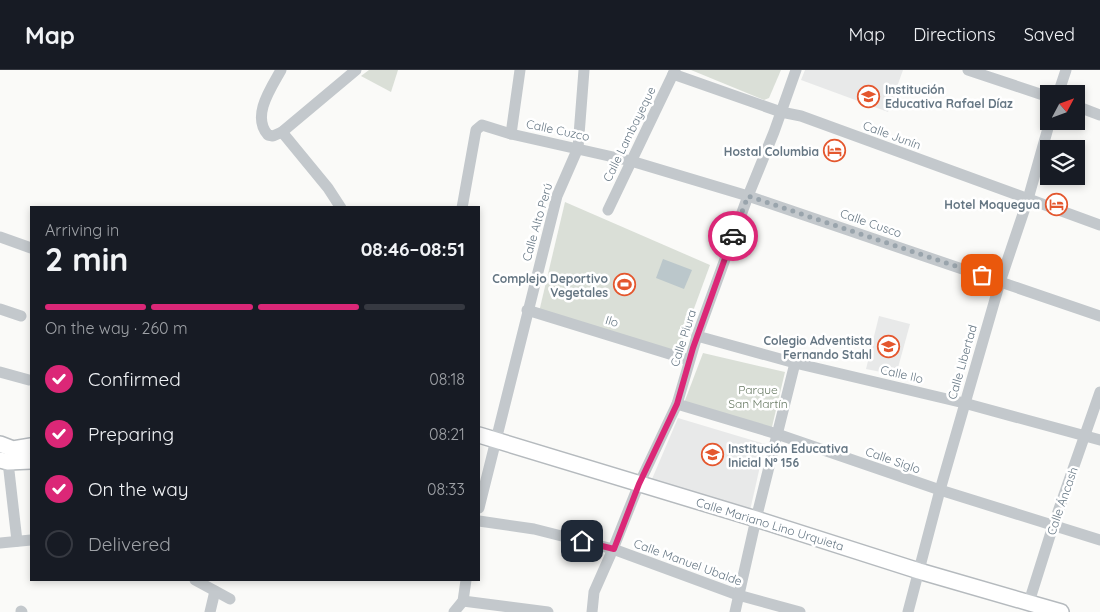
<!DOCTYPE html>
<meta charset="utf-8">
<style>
body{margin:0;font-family:Quicksand,sans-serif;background:#20242c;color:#f1f3f6;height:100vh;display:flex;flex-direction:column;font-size:19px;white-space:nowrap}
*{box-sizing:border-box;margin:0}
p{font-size:16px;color:#9ea1a6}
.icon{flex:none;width:28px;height:28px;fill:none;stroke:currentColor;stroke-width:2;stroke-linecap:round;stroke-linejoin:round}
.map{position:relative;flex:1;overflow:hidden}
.drawer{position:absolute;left:30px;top:136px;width:450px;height:375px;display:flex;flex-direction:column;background:#171b24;border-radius:0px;box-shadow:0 2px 8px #0003}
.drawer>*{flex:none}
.needle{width:32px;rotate:49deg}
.buttons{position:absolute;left:1040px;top:15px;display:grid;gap:10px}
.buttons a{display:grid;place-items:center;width:45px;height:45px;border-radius:0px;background:#171b24;box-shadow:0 2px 8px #0003;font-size:25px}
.pin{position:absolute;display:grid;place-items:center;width:42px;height:42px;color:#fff;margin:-21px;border-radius:10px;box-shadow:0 2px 8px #0006}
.courier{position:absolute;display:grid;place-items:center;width:50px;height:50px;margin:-25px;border:4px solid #db2777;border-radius:50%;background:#fff;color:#222;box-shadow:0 1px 6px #0007}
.summary em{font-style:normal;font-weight:700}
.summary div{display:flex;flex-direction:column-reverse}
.summary{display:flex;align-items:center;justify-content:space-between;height:85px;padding:0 15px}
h1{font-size:32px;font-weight:700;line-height:38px}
.bar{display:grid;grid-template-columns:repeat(4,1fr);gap:8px 5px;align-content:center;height:60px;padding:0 15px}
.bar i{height:6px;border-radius:4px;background:#363941}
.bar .active{background:#db2777}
.bar p{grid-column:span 4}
ol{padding:0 15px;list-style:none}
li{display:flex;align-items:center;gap:15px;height:55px}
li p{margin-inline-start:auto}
li .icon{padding:5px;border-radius:50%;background:#db2777;color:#fff;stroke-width:4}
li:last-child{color:#9ea1a6}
li i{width:28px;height:28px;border:2px solid #363941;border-radius:50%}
header{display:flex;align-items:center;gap:30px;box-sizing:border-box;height:70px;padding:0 25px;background:#171b24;border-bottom:1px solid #363941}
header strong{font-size:24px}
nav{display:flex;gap:28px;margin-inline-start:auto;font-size:18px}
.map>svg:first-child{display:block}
.built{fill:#e8e9e9}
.green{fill:#dadfd7}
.water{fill:#bbc7cb}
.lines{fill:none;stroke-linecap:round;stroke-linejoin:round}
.major-casing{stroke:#b5babe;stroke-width:18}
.minor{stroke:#c3c8cc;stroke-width:11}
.major{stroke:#fff;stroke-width:15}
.done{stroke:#99a4ac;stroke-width:5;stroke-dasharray:0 9}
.route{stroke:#db2777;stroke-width:6}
.labels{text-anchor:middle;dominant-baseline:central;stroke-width:5;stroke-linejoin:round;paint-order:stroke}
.poi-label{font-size:12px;font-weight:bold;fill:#657683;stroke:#fff;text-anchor:end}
.street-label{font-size:12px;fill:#657683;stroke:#fff}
.park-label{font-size:12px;fill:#687a64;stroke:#fff}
</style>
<header>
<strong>Map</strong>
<nav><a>Map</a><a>Directions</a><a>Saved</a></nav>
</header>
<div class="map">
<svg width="1100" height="542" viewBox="0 0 1100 542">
<rect width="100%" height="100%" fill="#fafaf8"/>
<g class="built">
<polygon points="805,0 903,0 888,42 801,10"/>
<polygon points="879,246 910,254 896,305 866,299"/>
<polygon points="678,348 765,374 749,445 649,416"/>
</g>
<g class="green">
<polygon points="369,0 398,0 391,22 361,6"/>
<polygon points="691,0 781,0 769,28 764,30"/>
<polygon points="565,132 710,195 681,274 671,281 539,242"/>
<polygon points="703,283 785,302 771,361 684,333"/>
</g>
<polygon class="water" points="663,189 692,200 684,219 656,208"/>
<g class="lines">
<defs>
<g id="major">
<polyline points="479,365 756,449 919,501 1061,542"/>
<polyline points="0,374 13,379 31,376"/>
<polyline points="0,390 8,392 31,391"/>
</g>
</defs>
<use href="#major" class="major-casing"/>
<g class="minor">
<path d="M281,0c-10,18 -30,46 -13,65l5,1 9,-4 74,-62"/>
<polyline points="968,0 1049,27"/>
<polyline points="673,4 781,42 801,46 1100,155"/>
<polyline points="1058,24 1066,0"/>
<polyline points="1076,36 1100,45"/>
<polyline points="282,62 328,118 341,138"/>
<polyline points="511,64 520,0"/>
<polyline points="462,138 476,60 482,55 511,64 631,91 748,126 1100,246"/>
<polyline points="608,140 675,0"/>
<polyline points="0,167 31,178"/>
<polyline points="0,239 21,246"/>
<polyline points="527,240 689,290"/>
<polyline points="697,266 795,293 964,333 1100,370"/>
<polyline points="0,302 29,310"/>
<polyline points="677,334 777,364 940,420 1100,470"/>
<polyline points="8,392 17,471"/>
<polyline points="479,438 557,126 578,78 584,0"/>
<polyline points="479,451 534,459 613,479 738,525 800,542"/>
<polyline points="0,473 31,470"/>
<polyline points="195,510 230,529"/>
<polyline points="463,531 548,542"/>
<polyline points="1029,532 1053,456 1100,322"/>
<polyline points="21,541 22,542"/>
<polyline points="210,542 215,521"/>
<polyline points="454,542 463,531 466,510"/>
<polyline points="592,542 594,522 613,479 639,414 677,334 697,266 748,126 774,62 796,0"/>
<polyline points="735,542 756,449 795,293"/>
<polyline points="908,542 940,420 1000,212 1028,129 1050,51"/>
</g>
<use href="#major" class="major"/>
</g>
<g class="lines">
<polyline class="done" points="733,166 748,126 982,205"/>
<polyline class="route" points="582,471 614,479 639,414 677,334 693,278 733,166"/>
</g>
<defs>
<symbol id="school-ring" viewBox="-11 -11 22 22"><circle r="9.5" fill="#fff" stroke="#e4572e" stroke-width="1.5"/><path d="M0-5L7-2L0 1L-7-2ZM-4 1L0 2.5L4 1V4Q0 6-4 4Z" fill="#e4572e"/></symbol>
<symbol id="hotel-ring" viewBox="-11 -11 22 22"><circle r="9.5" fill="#fff" stroke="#e4572e" stroke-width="1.5"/><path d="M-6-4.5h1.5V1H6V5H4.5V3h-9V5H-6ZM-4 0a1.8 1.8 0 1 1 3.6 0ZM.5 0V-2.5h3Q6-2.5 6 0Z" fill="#e4572e"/></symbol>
<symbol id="stadium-ring" viewBox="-11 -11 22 22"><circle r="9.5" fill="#fff" stroke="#e4572e" stroke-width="1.5"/><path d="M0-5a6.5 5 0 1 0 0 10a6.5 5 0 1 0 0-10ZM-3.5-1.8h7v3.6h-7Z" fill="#e4572e"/></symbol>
</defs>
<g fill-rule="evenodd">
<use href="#school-ring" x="856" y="14" width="25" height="25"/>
<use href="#hotel-ring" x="822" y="68" width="25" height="25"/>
<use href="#hotel-ring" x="1044" y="122" width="25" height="25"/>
<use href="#stadium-ring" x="612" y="202" width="25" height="25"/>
<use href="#school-ring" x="876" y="264" width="25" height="25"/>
<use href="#school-ring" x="700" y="372" width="25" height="25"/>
</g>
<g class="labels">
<g class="poi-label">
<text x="885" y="19" text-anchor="start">Institución<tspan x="885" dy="14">Educativa Rafael Díaz</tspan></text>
<text x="819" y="81">Hostal Columbia</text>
<text x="1040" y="134">Hotel Moquegua</text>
<text x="608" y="208">Complejo Deportivo<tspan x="608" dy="14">Vegetales</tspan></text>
<text x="872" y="270">Colegio Adventista<tspan x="872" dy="14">Fernando Stahl</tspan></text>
<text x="728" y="378" text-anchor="start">Institución Educativa<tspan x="728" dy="14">Inicial Nº 156</tspan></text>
</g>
<g class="street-label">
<text transform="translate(558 60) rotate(12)">Calle Cuzco</text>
<text transform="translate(629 64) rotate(-64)">Calle Lambayeque</text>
<text transform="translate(892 65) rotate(20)">Calle Junín</text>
<text transform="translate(537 152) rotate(-74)">Calle Alto Perú</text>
<text transform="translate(871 153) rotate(19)">Calle Cusco</text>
<text transform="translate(612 251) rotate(17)">Ilo</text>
<text transform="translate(683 268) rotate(-72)">Calle Piura</text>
<text transform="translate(962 292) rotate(-74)">Calle Libertad</text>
<text transform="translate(902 304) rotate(13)">Calle Ilo</text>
<text transform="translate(893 390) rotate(19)">Calle Siglo</text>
<text transform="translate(1062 431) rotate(-71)">Calle Áncash</text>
<text transform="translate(770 454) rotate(17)">Calle Mariano Lino Urquieta</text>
<text transform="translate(688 492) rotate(20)">Calle Manuel Ubalde</text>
</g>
<g class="park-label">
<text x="758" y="319">Parque<tspan x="758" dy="14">San Martín</tspan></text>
</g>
</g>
</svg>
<div class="buttons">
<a><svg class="needle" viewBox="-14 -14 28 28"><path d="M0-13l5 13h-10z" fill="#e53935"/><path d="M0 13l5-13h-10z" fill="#9ea1a6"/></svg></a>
<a><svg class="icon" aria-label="layers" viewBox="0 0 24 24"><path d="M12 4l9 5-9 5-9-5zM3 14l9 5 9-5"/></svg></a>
</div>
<div class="pin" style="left:982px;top:205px;background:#ea580c"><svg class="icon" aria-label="bag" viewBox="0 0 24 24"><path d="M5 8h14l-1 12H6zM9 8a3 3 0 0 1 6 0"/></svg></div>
<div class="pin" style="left:582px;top:471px;background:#1f2937"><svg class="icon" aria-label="home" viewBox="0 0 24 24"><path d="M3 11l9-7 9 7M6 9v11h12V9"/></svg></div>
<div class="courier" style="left:733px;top:166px"><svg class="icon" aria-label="car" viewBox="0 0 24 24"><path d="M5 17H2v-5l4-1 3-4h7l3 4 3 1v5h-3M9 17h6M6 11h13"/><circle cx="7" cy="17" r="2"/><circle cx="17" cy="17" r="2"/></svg></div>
<section class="drawer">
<div class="summary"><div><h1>2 min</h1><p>Arriving in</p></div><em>08:46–08:51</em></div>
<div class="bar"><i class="active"></i><i class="active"></i><i class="active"></i><i></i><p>On the way · 260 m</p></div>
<ol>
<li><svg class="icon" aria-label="check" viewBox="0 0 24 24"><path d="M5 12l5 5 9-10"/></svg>Confirmed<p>08:18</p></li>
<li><svg class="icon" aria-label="check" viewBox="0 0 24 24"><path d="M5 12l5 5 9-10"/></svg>Preparing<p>08:21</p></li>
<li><svg class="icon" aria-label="check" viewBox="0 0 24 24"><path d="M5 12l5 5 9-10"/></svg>On the way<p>08:33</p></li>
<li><i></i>Delivered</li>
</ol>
</section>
</div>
